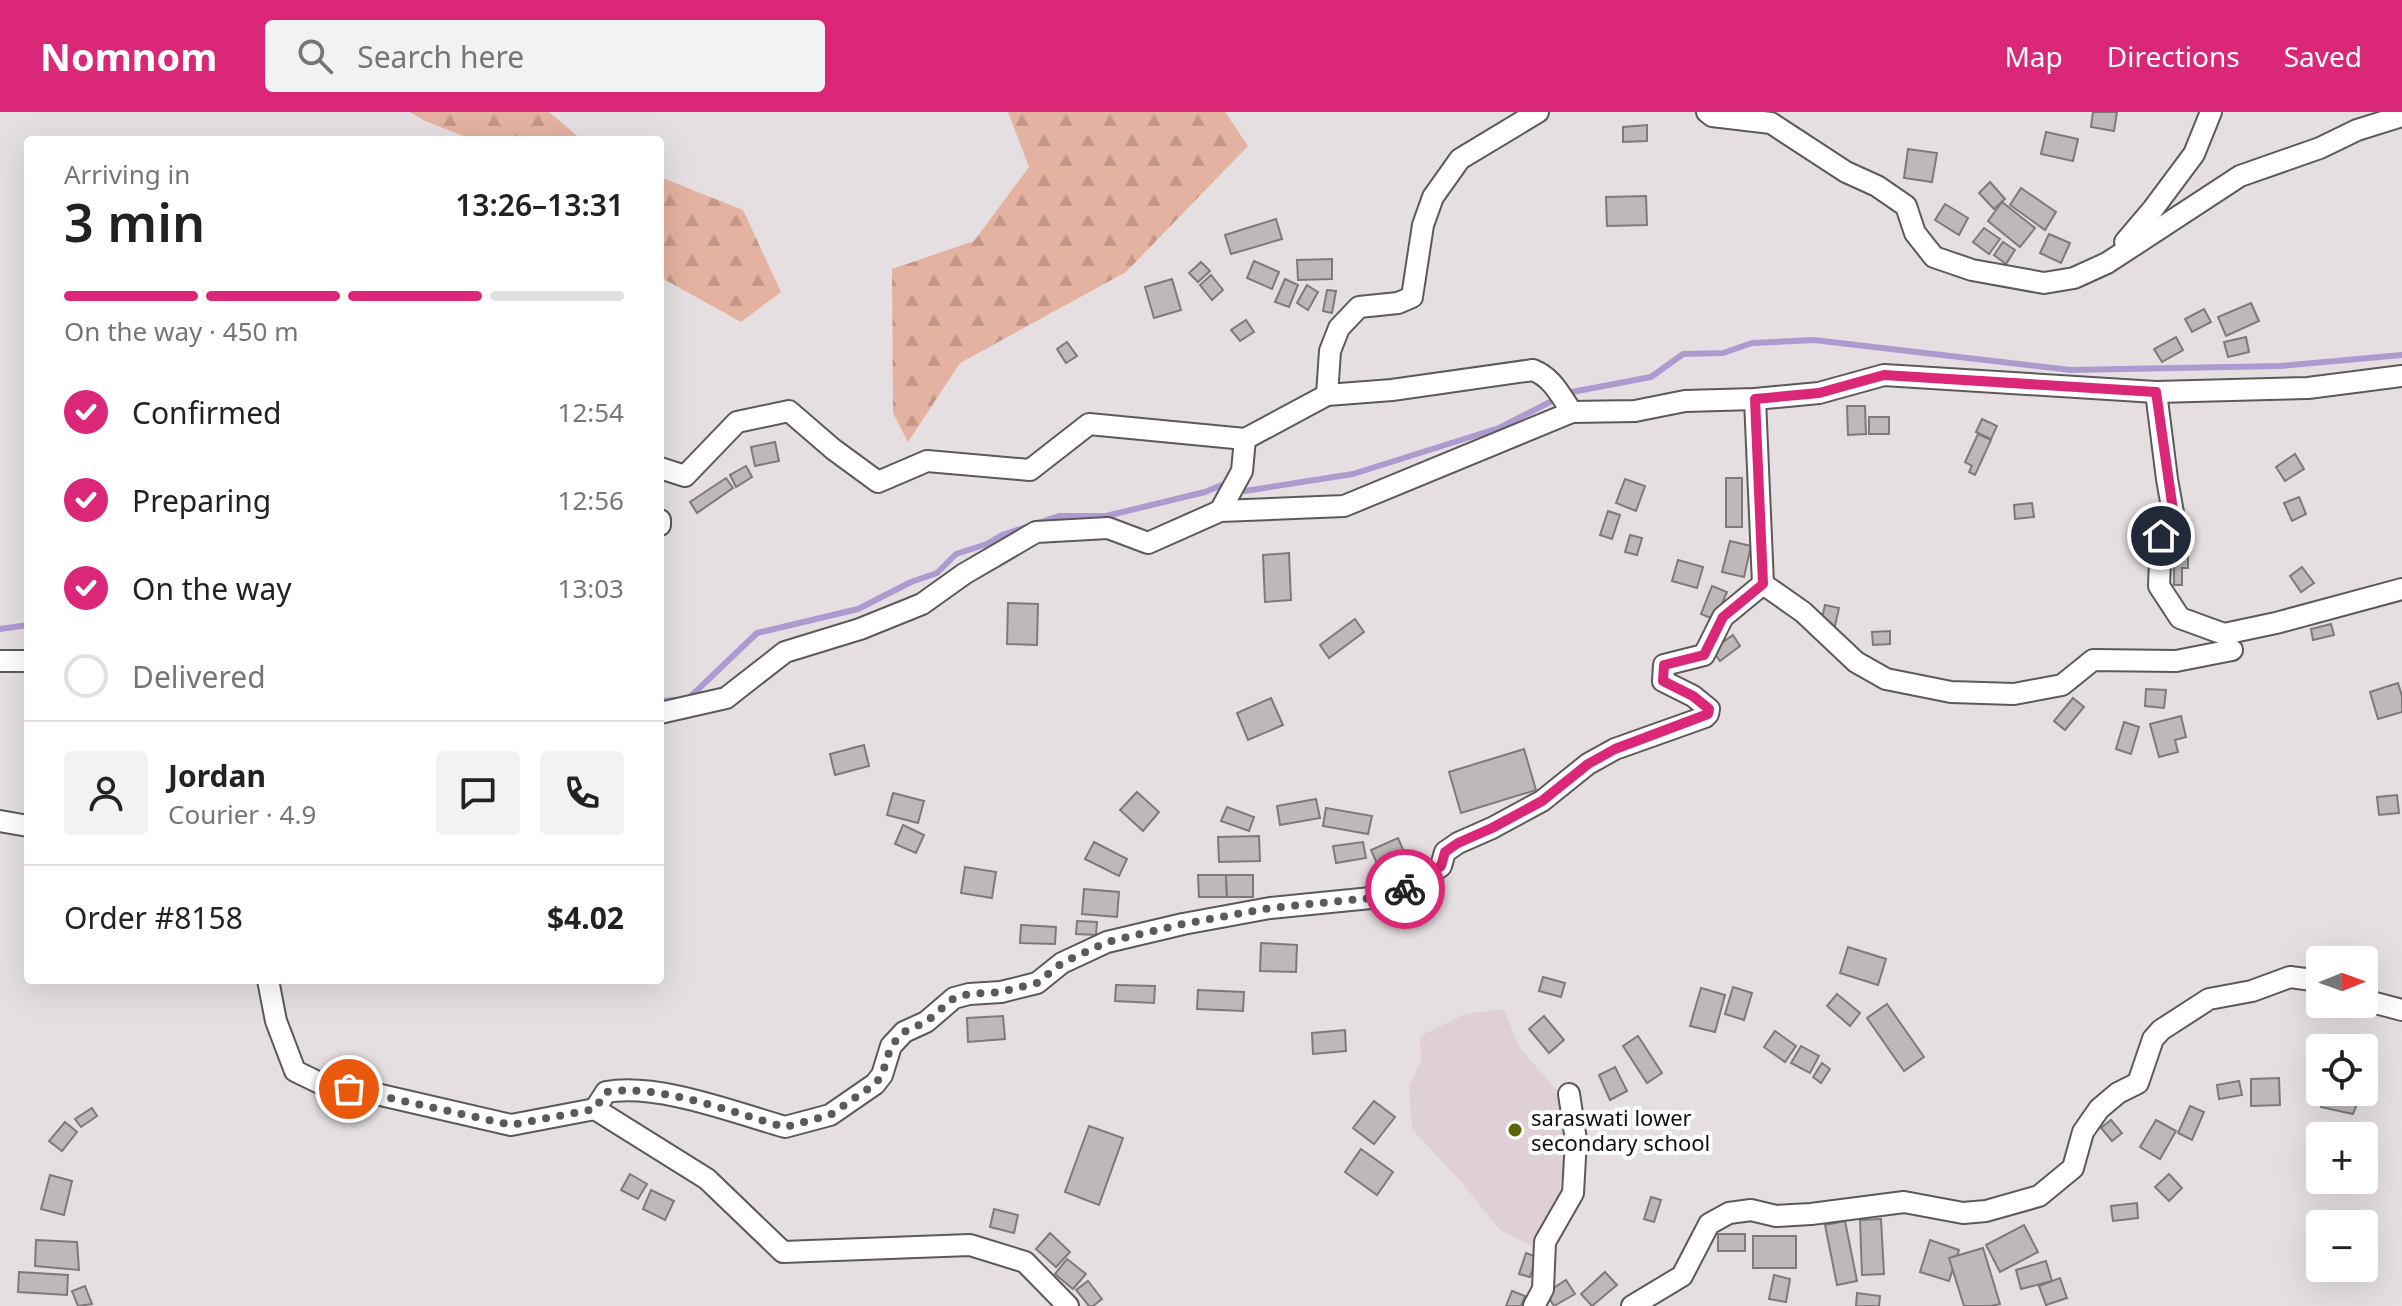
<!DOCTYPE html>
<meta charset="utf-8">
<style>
body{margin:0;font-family:"Noto Sans",sans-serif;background:#f2f2f2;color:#222;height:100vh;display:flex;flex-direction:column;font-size:30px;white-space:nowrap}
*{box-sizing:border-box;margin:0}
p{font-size:26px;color:#767676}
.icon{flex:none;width:44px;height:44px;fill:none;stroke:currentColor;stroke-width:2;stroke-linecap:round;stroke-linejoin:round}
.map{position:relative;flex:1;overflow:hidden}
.panel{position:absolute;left:24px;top:24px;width:640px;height:848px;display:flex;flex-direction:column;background:#fff;border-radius:8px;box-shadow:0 8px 32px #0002}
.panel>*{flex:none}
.needle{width:52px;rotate:89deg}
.fabs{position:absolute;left:2306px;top:834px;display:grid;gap:16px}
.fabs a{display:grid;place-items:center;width:72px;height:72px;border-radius:8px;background:#fff;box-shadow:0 8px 32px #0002;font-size:40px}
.pin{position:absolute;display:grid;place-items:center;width:68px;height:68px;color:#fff;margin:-34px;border:4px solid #fff;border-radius:50%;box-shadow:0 2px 8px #0007}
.courier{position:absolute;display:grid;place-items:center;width:80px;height:80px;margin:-40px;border:6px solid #db2777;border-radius:50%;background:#fff;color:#222;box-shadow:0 2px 10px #0007}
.summary em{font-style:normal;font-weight:600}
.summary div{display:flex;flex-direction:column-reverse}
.summary{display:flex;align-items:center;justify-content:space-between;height:136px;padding:0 40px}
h1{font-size:52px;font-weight:600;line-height:60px}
.bar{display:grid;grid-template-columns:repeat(4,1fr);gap:12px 8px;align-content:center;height:96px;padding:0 40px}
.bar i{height:10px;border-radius:6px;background:#e0e0e0}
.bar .active{background:#db2777}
.bar p{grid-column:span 4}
.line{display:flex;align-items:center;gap:20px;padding:0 40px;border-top:2px solid #e0e0e0}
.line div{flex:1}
.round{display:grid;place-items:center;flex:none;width:84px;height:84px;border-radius:8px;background:#f2f2f2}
ol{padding:0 40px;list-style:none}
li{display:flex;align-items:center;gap:24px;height:88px}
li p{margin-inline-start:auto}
li .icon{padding:8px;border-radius:50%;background:#db2777;color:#fff;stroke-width:4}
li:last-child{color:#767676}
li i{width:44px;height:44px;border:4px solid #e0e0e0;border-radius:50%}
header{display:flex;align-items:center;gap:48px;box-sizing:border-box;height:112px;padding:0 40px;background:#db2777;color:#fff}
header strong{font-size:38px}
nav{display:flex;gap:44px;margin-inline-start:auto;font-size:28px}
.search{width:560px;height:72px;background:#f2f2f2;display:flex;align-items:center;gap:20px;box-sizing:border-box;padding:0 28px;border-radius:8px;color:#767676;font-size:30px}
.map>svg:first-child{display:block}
.built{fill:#ded0d6}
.forest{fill:url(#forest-firs)}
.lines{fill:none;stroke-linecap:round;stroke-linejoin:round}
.stream{stroke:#ad9bd0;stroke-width:6}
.building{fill:#beb8b8;stroke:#7f7a7a;stroke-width:2}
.minor-casing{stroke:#5d595a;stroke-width:24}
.minor{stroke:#fff;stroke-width:20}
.done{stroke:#5c595a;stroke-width:8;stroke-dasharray:0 14.4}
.route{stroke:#db2777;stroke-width:10}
.poi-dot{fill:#5b6507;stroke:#fff;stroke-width:3}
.labels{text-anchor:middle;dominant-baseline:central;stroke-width:8;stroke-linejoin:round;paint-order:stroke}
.poi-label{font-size:22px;fill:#121111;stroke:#fff;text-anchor:start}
</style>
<header>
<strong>Nomnom</strong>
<div class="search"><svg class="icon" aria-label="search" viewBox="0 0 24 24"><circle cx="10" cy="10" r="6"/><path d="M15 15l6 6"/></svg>Search here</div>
<nav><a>Map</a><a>Directions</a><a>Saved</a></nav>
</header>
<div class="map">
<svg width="2402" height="1194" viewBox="0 0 2402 1194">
<defs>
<pattern id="forest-firs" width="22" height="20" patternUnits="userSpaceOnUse" patternTransform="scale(2)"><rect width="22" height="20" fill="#e4b2a0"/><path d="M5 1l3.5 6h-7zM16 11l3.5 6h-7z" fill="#c39889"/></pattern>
</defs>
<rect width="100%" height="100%" fill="#e5dfe1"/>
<polygon class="built" points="1504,897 1519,935 1559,981 1568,1011 1564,1057 1551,1113 1537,1137 1500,1118 1462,1071 1412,1017 1409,973 1421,949 1420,924 1465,902"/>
<g class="forest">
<polygon points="410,0 549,0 582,28 474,28 425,9"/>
<polygon points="1008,0 1225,0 1248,34 1126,160 960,251 908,330 893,301 892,157 974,129 1029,55"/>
<polygon points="660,65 743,98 781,180 741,210 660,165"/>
</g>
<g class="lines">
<g class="stream">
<polyline points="1572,280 1651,265 1683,242 1723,241 1752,231 1814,228 2071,258 2280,254 2402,243"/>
<polyline points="1245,379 1353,362 1499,316 1550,290"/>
<polyline points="0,517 28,513"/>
<polyline points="660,589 688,587 757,521 858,497 911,470 937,461 956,442 987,432 1002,423 1059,404 1106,404 1205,380 1222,373"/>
</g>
</g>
<g class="building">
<polygon points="2093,0 2117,0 2114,19 2091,15"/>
<polygon points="1647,13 1647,29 1623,30 1623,15"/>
<polygon points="2046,20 2078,27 2073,49 2041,42"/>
<polygon points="1908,37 1937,41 1932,70 1904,66"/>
<polygon points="1990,70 2005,87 1994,97 1979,81"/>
<polygon points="2021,76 2056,100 2045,118 2010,93"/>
<polygon points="1646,84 1647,113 1607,114 1606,85"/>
<polygon points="2002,90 2035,116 2020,135 1988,109"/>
<polygon points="1945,92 1968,106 1959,123 1935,108"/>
<polygon points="1276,107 1282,127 1231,142 1225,123"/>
<polygon points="1984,116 2000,127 1989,142 1973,130"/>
<polygon points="2049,122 2070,131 2061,151 2040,141"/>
<polygon points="2003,130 2015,138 2006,152 1994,143"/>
<polygon points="1332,147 1332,167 1298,168 1297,148"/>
<polygon points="1254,149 1279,160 1272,177 1247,166"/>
<polygon points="1201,150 1210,159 1198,170 1189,161"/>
<polygon points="1211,163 1223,178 1212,188 1200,173"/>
<polygon points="1172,167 1181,198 1154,206 1145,175"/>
<polygon points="1285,167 1298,173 1289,195 1275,190"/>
<polygon points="1307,173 1318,180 1308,198 1297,191"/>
<polygon points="1327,178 1336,179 1332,201 1323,199"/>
<polygon points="2251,191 2259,209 2226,224 2218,205"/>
<polygon points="2204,197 2211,210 2192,220 2185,207"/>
<polygon points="1246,208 1254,220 1240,229 1231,218"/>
<polygon points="2176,225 2183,238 2162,250 2154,237"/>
<polygon points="2246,225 2249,240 2228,245 2224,230"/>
<polygon points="1067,230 1077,244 1066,251 1057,237"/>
<polygon points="1847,294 1865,294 1866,322 1848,323"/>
<rect x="1869" y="305" width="20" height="17"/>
<polygon points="1982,307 1997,314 1991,327 1976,320"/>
<polygon points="1978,322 1991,328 1975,363 1969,360 1972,354 1965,350"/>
<polygon points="775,330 779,349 755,354 751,335"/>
<polygon points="2295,342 2304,357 2285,369 2276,355"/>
<polygon points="746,354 752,365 736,375 730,363"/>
<polygon points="726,366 733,376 697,401 690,390"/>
<rect x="1726" y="366" width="16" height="49"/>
<polygon points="1625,367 1645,374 1636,399 1616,391"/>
<polygon points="2299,385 2306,402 2292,409 2284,391"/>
<polygon points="2032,391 2034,405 2015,407 2014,393"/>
<polygon points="1608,399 1620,403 1612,427 1600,423"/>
<polygon points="1630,423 1642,426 1637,443 1625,440"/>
<polygon points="1730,429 1751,434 1744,465 1722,460"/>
<polygon points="1289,441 1291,488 1265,490 1263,443"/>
<polygon points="2174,444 2188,444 2188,456 2182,456 2182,473 2174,473"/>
<polygon points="1678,448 1703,455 1697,476 1672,469"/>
<polygon points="2302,455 2314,471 2301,480 2290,464"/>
<polygon points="1712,474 1727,480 1715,508 1701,502"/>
<polygon points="1008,491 1038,492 1037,533 1007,532"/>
<polygon points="1825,493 1839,496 1834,518 1820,515"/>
<polygon points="1355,507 1364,520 1329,546 1320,533"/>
<polygon points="2331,512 2334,523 2313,528 2311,517"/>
<polygon points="1890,519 1890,532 1873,533 1872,520"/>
<polygon points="1733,523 1740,534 1720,549 1712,538"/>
<polygon points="2398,571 2402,584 2402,600 2378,607 2370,580"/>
<polygon points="2146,577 2166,578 2164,596 2145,594"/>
<polygon points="1271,586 1283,613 1248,628 1237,601"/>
<polygon points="2073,586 2084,595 2065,618 2054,609"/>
<polygon points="2181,604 2186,625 2175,628 2178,640 2159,645 2150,612"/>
<polygon points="2124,610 2139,615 2131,642 2116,637"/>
<polygon points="864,633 869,654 835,663 830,642"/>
<polygon points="1524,637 1536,678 1461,701 1449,660"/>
<polygon points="1137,680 1159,700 1143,719 1120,698"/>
<polygon points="893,681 924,689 918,711 887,703"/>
<polygon points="2397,683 2399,701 2379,703 2377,685"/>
<polygon points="1316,687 1320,706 1280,713 1277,694"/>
<polygon points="1227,695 1254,705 1249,719 1221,709"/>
<polygon points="1326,696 1372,704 1368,722 1323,714"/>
<polygon points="903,713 924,723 916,741 895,732"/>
<polygon points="1259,724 1260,749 1219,750 1218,725"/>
<polygon points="1398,726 1407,747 1380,758 1371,738"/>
<polygon points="1094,730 1127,747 1119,764 1085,747"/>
<polygon points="1363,730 1366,746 1336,751 1333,734"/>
<polygon points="965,755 996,760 992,786 961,781"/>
<polygon points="1198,763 1226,763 1227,785 1199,785"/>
<polygon points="1226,763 1253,763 1253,785 1227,785"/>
<polygon points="1084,777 1119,780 1117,805 1082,802"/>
<polygon points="1077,809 1097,810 1096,823 1076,822"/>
<polygon points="1021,813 1056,815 1055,832 1020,831"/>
<polygon points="1261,831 1297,833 1296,860 1260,859"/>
<polygon points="1848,835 1886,847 1878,873 1840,861"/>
<polygon points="1543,865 1565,871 1561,885 1539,879"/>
<polygon points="1116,873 1155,874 1154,891 1115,889"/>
<polygon points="1733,875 1752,881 1744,908 1725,902"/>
<polygon points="1701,876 1725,883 1715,920 1690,914"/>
<polygon points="1198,878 1244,880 1243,899 1197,897"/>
<polygon points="1837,882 1860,901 1850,914 1827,894"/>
<polygon points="1887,892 1924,945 1904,959 1867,906"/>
<polygon points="1003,904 1005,927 968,930 967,906"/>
<polygon points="1544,904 1564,928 1549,941 1529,917"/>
<polygon points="1345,918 1346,939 1313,942 1312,921"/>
<polygon points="1775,919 1796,934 1785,950 1764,935"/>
<polygon points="1638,924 1662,961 1647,971 1623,934"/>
<polygon points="1801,934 1819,944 1810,961 1791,951"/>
<polygon points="1822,951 1830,957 1821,971 1813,965"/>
<polygon points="1615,955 1627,979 1610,988 1599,963"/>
<polygon points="2279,966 2280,993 2251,994 2251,967"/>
<polygon points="2239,969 2242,983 2219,987 2217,973"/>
<polygon points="2326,982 2358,989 2353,1002 2321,995"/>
<polygon points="1374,989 1395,1005 1374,1032 1353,1016"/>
<polygon points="2190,994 2204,1000 2192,1028 2178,1021"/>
<polygon points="92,996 97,1004 81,1015 75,1007"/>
<polygon points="2111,1008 2122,1021 2112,1029 2101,1016"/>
<polygon points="2156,1008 2176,1019 2160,1047 2140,1035"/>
<polygon points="65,1010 77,1020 62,1039 49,1029"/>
<polygon points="1089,1014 1123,1026 1099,1093 1065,1080"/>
<polygon points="1361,1037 1393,1060 1377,1083 1345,1060"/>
<polygon points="630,1062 647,1072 638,1087 621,1078"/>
<polygon points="2169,1062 2182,1076 2169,1089 2155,1075"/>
<polygon points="50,1063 72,1069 64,1103 41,1097"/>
<polygon points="651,1078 674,1089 665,1108 643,1097"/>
<polygon points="1651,1085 1661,1088 1654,1110 1644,1107"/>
<polygon points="2137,1091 2138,1106 2113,1109 2111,1094"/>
<polygon points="994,1097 1018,1103 1014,1121 990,1115"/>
<polygon points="1881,1107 1884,1162 1862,1163 1860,1108"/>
<polygon points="1845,1109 1857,1169 1837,1173 1825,1113"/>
<polygon points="2024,1113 2038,1140 2000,1160 1986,1133"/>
<polygon points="1050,1121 1070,1140 1056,1155 1036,1137"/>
<rect x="1718" y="1122" width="27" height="17"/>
<rect x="1753" y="1124" width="43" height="32"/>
<polygon points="36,1128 77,1130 79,1158 35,1154"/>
<polygon points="1930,1128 1959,1138 1949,1169 1920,1160"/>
<polygon points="1983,1136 2000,1192 1991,1194 1964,1194 1949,1146"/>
<polygon points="1526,1141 1537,1145 1530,1165 1519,1162"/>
<polygon points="1067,1147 1086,1162 1073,1177 1055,1162"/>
<polygon points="2046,1149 2052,1169 2021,1177 2016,1158"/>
<polygon points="19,1160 68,1163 67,1183 18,1180"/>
<polygon points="1605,1160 1617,1173 1592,1194 1581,1182"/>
<polygon points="1774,1163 1790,1167 1786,1190 1769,1187"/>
<polygon points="2060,1166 2067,1186 2046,1193 2039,1174"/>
<polygon points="1566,1168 1575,1182 1554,1194 1546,1181"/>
<polygon points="1088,1169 1102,1187 1093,1194 1089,1194 1076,1178"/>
<polygon points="85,1174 92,1192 78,1194 72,1179"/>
<polygon points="1512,1179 1525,1184 1521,1194 1506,1194"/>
<polygon points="1857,1181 1880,1184 1879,1194 1856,1194"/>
</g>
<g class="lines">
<defs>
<g id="minor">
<polyline points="1707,0 1712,4 1771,11 1846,60 1877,74 1906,94 1915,121 1934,145 1972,158 2044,171 2074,166 2107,151 2240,64 2320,36 2357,18 2402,4"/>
<polyline points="2125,130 2153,97 2194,42 2211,0"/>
<polyline points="2156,280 2167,367 2175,412 2161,424 2159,474 2180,506 2224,522 2276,511 2402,477"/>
<polyline points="1327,283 1330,239 1339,216 1359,195 1398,191 1412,185 1423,113 1433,85 1460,47 1538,0"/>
<polyline points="1755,287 1763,472"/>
<path d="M660,356l25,8 52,-54 52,-11 44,38 45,33 49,-21 103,9 59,-46 156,15 82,-44 65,-5 141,-20c20,8 27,25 39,42"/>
<polyline points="1220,399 1242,359 1245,327"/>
<polyline points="660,408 660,413"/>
<polyline points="1763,472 1803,500 1856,550 1886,567 1951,580 2014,582 2062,573 2093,548 2176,549 2232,538"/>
<polyline points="0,549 28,549"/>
<polyline points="660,601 726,586 785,540 860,517 922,492 964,462 1036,420 1108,416 1148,431 1220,399 1344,394 1572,300 1635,299 1685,289 1755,287 1819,281 1884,263 2156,280 2308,276 2402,264"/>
<polyline points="0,709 28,714"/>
<polyline points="268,868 276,909 295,959 326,974 372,981 511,1013 595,997 707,1067 783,1140 970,1133 1025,1150 1068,1194"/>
<polyline points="2364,888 2402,898"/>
<path d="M595,997l11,-17c52,-9 127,20 179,35l45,-12 45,-31 7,-9 9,-29 13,-14 22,-10 28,-24 15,-4 32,-2 36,-9 25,-20 45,-21 76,-18 87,-16 121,-12 22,-10 28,-20 4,-14 13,-9 34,-15 50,-27 46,-37 27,-15 90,-32 3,-3 1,-5 -16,-13 -30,-15 1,-16 40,-10 19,-38 40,-33"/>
<polyline points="1534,1194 1543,1177 1545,1130 1573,1081 1576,1028 1569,982"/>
<polyline points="1632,1194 1682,1164 1709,1112 1729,1101 1751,1098 1776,1104 1811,1102 1904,1090 1963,1101 1986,1099 2039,1084 2073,1056 2083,1020 2099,997 2118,981 2138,971 2153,927 2161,918 2209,887 2252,879 2290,865 2320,869"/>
</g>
</defs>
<use href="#minor" class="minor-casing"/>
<use href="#minor" class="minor"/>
</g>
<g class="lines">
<path class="done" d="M349,977l162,36 84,-16 11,-17c52,-9 127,21 179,35l45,-12 45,-31 7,-9 9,-29 13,-14 22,-10 28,-24 15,-4 32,-2 36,-9 25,-20 45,-21 76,-18 87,-16 121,-12 14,-7"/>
<polyline class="route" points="1405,777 1441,754 1445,740 1458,731 1492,716 1542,689 1588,652 1615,637 1708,602 1709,597 1693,584 1663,569 1664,553 1704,543 1723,505 1763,472 1755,287 1819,281 1884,263 2156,280 2175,412 2161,424"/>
</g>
<circle class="poi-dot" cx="1515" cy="1018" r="8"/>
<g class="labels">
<g class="poi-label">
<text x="1531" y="1005">saraswati lower<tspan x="1531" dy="25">secondary school</tspan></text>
</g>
</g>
</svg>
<div class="fabs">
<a><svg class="needle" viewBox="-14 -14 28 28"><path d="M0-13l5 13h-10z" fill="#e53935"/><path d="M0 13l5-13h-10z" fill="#767676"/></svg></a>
<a><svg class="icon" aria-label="locate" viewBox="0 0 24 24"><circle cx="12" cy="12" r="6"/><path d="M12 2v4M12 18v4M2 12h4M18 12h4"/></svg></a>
<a>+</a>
<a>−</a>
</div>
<div class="pin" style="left:349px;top:977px;background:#ea580c"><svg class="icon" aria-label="bag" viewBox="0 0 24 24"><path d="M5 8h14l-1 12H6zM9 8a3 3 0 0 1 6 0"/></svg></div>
<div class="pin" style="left:2161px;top:424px;background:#1f2937"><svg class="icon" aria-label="home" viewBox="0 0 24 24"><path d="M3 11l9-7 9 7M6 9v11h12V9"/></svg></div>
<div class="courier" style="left:1405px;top:777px"><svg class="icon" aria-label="bike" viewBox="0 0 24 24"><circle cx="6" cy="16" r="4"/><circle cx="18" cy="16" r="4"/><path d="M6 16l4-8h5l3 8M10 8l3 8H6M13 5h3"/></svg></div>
<section class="panel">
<div class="summary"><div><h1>3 min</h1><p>Arriving in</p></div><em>13:26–13:31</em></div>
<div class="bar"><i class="active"></i><i class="active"></i><i class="active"></i><i></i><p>On the way · 450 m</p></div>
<ol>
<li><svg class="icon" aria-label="check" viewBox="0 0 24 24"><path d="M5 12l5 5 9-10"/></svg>Confirmed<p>12:54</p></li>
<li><svg class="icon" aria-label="check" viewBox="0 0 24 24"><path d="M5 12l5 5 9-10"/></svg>Preparing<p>12:56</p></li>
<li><svg class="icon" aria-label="check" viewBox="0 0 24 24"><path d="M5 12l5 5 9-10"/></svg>On the way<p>13:03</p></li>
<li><i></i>Delivered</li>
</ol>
<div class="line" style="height:144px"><a class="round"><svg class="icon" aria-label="person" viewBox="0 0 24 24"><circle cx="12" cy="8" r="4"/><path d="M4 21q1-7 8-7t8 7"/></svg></a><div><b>Jordan</b><p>Courier · 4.9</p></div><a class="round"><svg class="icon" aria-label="chat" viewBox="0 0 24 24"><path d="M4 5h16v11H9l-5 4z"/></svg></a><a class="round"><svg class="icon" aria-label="phone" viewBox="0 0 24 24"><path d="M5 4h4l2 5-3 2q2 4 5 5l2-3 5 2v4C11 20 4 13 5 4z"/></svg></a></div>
<div class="line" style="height:104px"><div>Order #8158</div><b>$4.02</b></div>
</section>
</div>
